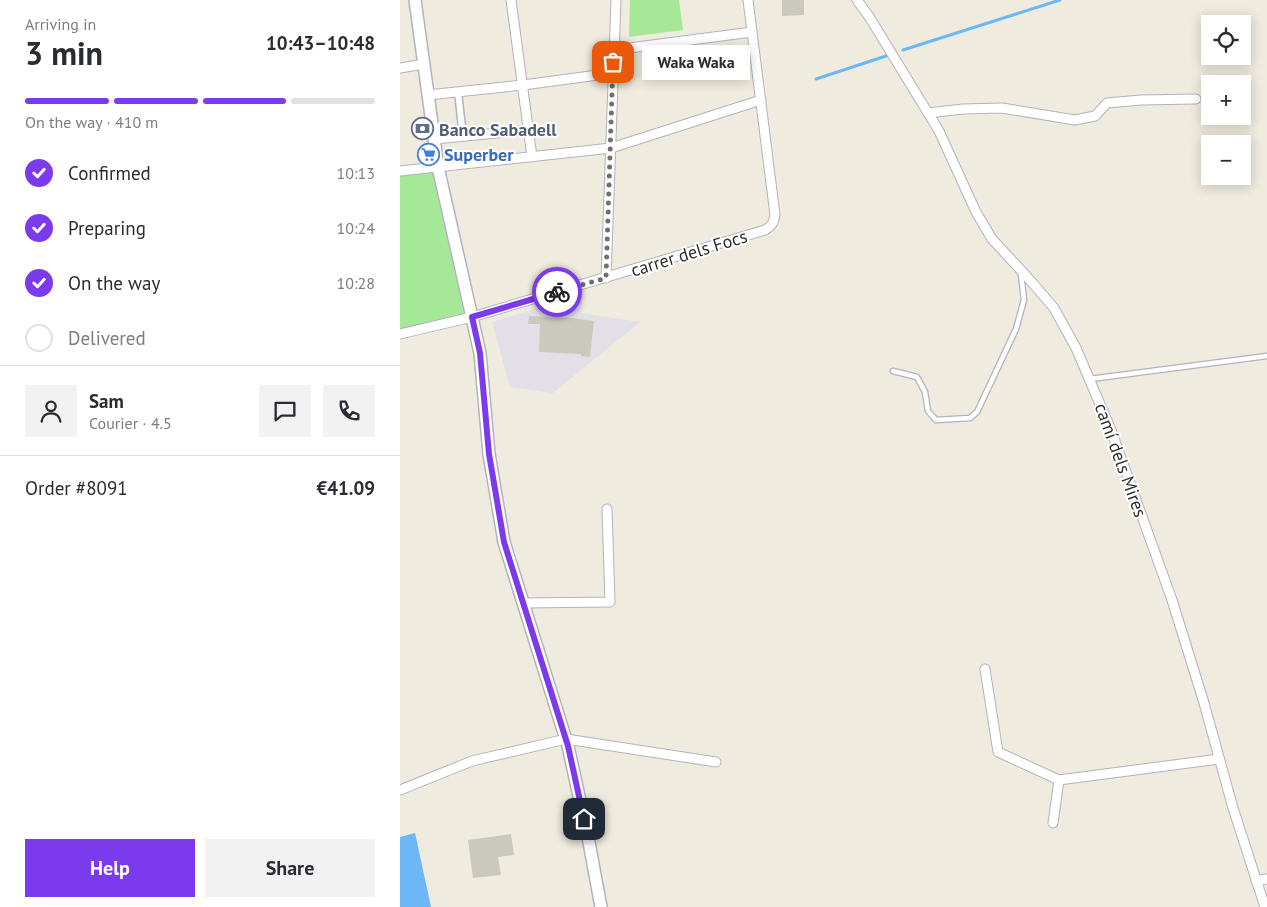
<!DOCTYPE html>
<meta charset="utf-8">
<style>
body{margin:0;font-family:"PT Sans",sans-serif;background:#f2f2f3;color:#2b2b33;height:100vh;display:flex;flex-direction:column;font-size:19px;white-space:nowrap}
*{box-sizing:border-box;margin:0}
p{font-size:16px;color:#7c7c81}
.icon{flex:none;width:28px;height:28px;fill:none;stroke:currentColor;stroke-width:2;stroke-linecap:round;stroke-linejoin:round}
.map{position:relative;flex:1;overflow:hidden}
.sheet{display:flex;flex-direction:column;background:#fff;width:400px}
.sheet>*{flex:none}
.buttons{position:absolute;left:801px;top:15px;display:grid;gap:10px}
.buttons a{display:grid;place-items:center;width:50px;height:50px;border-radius:0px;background:#fff;box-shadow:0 2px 12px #0003;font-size:25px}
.pin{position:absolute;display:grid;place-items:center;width:42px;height:42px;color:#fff;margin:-21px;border-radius:10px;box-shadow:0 2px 8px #0006}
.courier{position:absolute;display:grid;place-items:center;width:50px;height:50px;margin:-25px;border:4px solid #7c3aed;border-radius:50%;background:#fff;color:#222;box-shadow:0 1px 6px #0007}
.bubble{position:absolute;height:35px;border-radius:0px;background:#fff;box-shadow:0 2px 12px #0003;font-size:16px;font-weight:700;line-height:35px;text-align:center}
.headline em{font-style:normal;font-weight:700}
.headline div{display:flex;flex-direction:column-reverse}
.headline{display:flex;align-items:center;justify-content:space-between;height:85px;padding:0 25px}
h1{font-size:32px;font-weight:700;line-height:38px}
.bar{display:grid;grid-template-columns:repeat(4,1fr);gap:8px 5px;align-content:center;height:60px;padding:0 25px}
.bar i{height:6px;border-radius:4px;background:#e1e1e2}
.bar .active{background:#7c3aed}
.bar p{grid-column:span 4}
.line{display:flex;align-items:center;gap:12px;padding:0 25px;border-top:1px solid #e1e1e2}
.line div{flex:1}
.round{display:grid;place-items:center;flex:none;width:52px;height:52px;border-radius:0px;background:#f2f2f3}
ol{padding:0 25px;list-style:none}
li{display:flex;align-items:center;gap:15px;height:55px}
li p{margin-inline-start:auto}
li .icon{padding:5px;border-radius:50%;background:#7c3aed;color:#fff;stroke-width:4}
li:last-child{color:#7c7c81}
li i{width:28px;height:28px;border:2px solid #e1e1e2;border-radius:50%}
.primary-button{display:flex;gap:10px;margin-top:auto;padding:10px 25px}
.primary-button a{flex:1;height:58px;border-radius:0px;background:#7c3aed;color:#fff;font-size:20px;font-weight:700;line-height:58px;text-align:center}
.primary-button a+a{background:#f2f2f3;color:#2b2b33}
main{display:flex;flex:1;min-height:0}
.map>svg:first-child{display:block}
.industrial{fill:#e3dfe7}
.green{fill:#a4e898}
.water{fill:#6cb7f7}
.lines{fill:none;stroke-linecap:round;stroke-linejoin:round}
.stream{stroke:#6cb7f7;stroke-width:3}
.building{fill:#cbc9bd}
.service-casing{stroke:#b2b2c1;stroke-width:7}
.pedestrian-casing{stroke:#b2b2c1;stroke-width:9}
.minor-casing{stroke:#b2b2c1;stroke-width:11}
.secondary-casing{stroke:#b2b2c1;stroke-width:14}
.service{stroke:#fff;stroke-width:4.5}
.pedestrian{stroke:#fff;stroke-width:6}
.minor{stroke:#fff;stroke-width:9}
.secondary{stroke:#fff;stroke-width:11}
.done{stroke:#71706b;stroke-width:5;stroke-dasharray:0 9}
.route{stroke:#7c3aed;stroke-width:6}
.labels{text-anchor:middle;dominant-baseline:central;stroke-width:4;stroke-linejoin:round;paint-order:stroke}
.service-label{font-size:18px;font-weight:bold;fill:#4e5e75;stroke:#fff;text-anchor:start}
.shop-label{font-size:18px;font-weight:bold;fill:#366cbe;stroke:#fff;text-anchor:start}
.street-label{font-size:18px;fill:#2d2d2d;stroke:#fff}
</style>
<main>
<section class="sheet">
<div class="headline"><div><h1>3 min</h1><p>Arriving in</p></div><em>10:43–10:48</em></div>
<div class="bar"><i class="active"></i><i class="active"></i><i class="active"></i><i></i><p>On the way · 410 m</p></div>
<ol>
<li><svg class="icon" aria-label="check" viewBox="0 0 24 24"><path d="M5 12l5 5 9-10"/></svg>Confirmed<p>10:13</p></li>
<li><svg class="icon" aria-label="check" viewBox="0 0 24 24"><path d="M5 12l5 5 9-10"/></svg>Preparing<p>10:24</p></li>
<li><svg class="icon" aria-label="check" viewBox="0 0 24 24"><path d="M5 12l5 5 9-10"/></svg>On the way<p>10:28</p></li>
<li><i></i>Delivered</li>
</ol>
<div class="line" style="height:90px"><a class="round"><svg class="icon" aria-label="person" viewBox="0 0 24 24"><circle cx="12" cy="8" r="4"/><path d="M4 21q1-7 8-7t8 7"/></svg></a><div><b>Sam</b><p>Courier · 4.5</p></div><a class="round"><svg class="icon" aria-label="chat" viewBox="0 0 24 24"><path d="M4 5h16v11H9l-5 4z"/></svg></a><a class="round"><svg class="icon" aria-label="phone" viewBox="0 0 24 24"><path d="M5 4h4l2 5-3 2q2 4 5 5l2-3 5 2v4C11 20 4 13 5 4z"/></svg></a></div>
<div class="line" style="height:65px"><div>Order #8091</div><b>€41.09</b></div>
<div class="primary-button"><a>Help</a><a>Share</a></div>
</section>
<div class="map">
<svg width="867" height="907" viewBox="0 0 867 907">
<rect width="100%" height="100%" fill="#efebde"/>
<polygon class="industrial" points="181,296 182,313 240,322 153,393 110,387 92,322"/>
<g class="green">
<polygon points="230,0 279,0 283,30 229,37"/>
<polygon points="32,171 64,314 0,330 0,175"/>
</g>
<polygon class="water" points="15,833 31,907 0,907 0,837"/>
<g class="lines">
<g class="stream">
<polyline points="503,50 660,0"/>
<polyline points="416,79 489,55"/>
</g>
</g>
<g class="building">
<polygon points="382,0 404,0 404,15 382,16"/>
<polygon points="129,316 172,318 194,321 190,357 181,356 181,354 139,352 140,324 128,324"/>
<polygon points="111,834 114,855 98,857 101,875 73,878 68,840"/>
</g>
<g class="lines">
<defs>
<g id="service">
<polyline points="493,371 517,377 525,392 528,411 536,420 570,418 577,412 616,329 624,300 621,274"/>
<polyline points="690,379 867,356"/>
</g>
<polyline id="pedestrian" points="58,92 63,136"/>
<g id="minor">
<polyline points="111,0 132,157"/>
<polyline points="457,0 470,18 539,131 576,212 592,239 629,279 654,308 676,348 711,430 772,600 804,703 833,808 865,907"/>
<polyline points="214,50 352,32"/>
<polyline points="0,68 24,64"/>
<polyline points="28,95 123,85 213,73"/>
<polyline points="528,113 563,109 602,108 675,120 695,116 707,103 741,100 796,99"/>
<polyline points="35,139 129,130"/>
<polyline points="0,171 211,148 361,100"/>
<polyline points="206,278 216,0"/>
<path d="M0,334l72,-17 293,-87c7,-4 9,-8 10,-15l-27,-215"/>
<polyline points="123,603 210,602 207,509"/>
<polyline points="585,669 598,752 659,780 819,759"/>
<polyline points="0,790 72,761 166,739 316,762"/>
<polyline points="653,823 659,780"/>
<polyline points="856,881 867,879"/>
</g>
<polyline id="secondary" points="15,0 38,167 80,353 89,454 104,542 168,746 188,837 201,907"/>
</defs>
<use href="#service" class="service-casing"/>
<use href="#pedestrian" class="pedestrian-casing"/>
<use href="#minor" class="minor-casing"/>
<use href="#secondary" class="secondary-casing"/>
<use href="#service" class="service"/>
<use href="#pedestrian" class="pedestrian"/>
<use href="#minor" class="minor"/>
<use href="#secondary" class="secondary"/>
</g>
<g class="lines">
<polyline class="done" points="157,292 206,278 213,62"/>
<polyline class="route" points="157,292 72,317 80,353 89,454 104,542 168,746 184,819"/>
</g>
<defs>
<symbol id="bank-ring" viewBox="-11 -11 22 22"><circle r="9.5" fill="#fff" stroke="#5c6f8a" stroke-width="1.5"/><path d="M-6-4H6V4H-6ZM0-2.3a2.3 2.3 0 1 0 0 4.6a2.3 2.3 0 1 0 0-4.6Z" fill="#5c6f8a"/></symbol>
<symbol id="supermarket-ring" viewBox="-11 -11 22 22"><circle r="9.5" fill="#fff" stroke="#3f7fe0" stroke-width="1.5"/><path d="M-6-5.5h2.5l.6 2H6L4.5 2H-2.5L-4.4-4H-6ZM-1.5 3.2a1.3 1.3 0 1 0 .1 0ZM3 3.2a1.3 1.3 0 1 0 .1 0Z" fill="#3f7fe0"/></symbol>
</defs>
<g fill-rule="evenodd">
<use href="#bank-ring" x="10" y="116" width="25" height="25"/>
<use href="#supermarket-ring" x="16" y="142" width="25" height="25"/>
</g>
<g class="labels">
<g class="service-label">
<text x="39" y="129">Banco Sabadell</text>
</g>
<g class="shop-label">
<text x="44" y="154">Superber</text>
</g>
<g class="street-label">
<text transform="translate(289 253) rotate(-17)">carrer dels Focs</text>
<text transform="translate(721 460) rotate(70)">camí dels Mires</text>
</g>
</g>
</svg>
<div class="buttons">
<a><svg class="icon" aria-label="locate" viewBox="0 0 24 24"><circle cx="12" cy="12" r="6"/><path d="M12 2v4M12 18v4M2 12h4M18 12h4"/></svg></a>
<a>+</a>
<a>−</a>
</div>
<div class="pin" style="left:213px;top:62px;background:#ea580c"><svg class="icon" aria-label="bag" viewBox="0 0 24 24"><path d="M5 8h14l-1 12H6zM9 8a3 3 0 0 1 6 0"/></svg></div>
<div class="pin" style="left:184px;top:819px;background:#1f2937"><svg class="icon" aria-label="home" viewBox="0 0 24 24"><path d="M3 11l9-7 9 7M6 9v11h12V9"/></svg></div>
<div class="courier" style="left:157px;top:292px"><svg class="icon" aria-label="bike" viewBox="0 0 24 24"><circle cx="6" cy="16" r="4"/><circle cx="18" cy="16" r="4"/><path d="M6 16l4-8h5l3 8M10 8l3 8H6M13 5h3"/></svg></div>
<div class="bubble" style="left:242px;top:45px;width:108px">Waka Waka</div>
</div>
</main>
